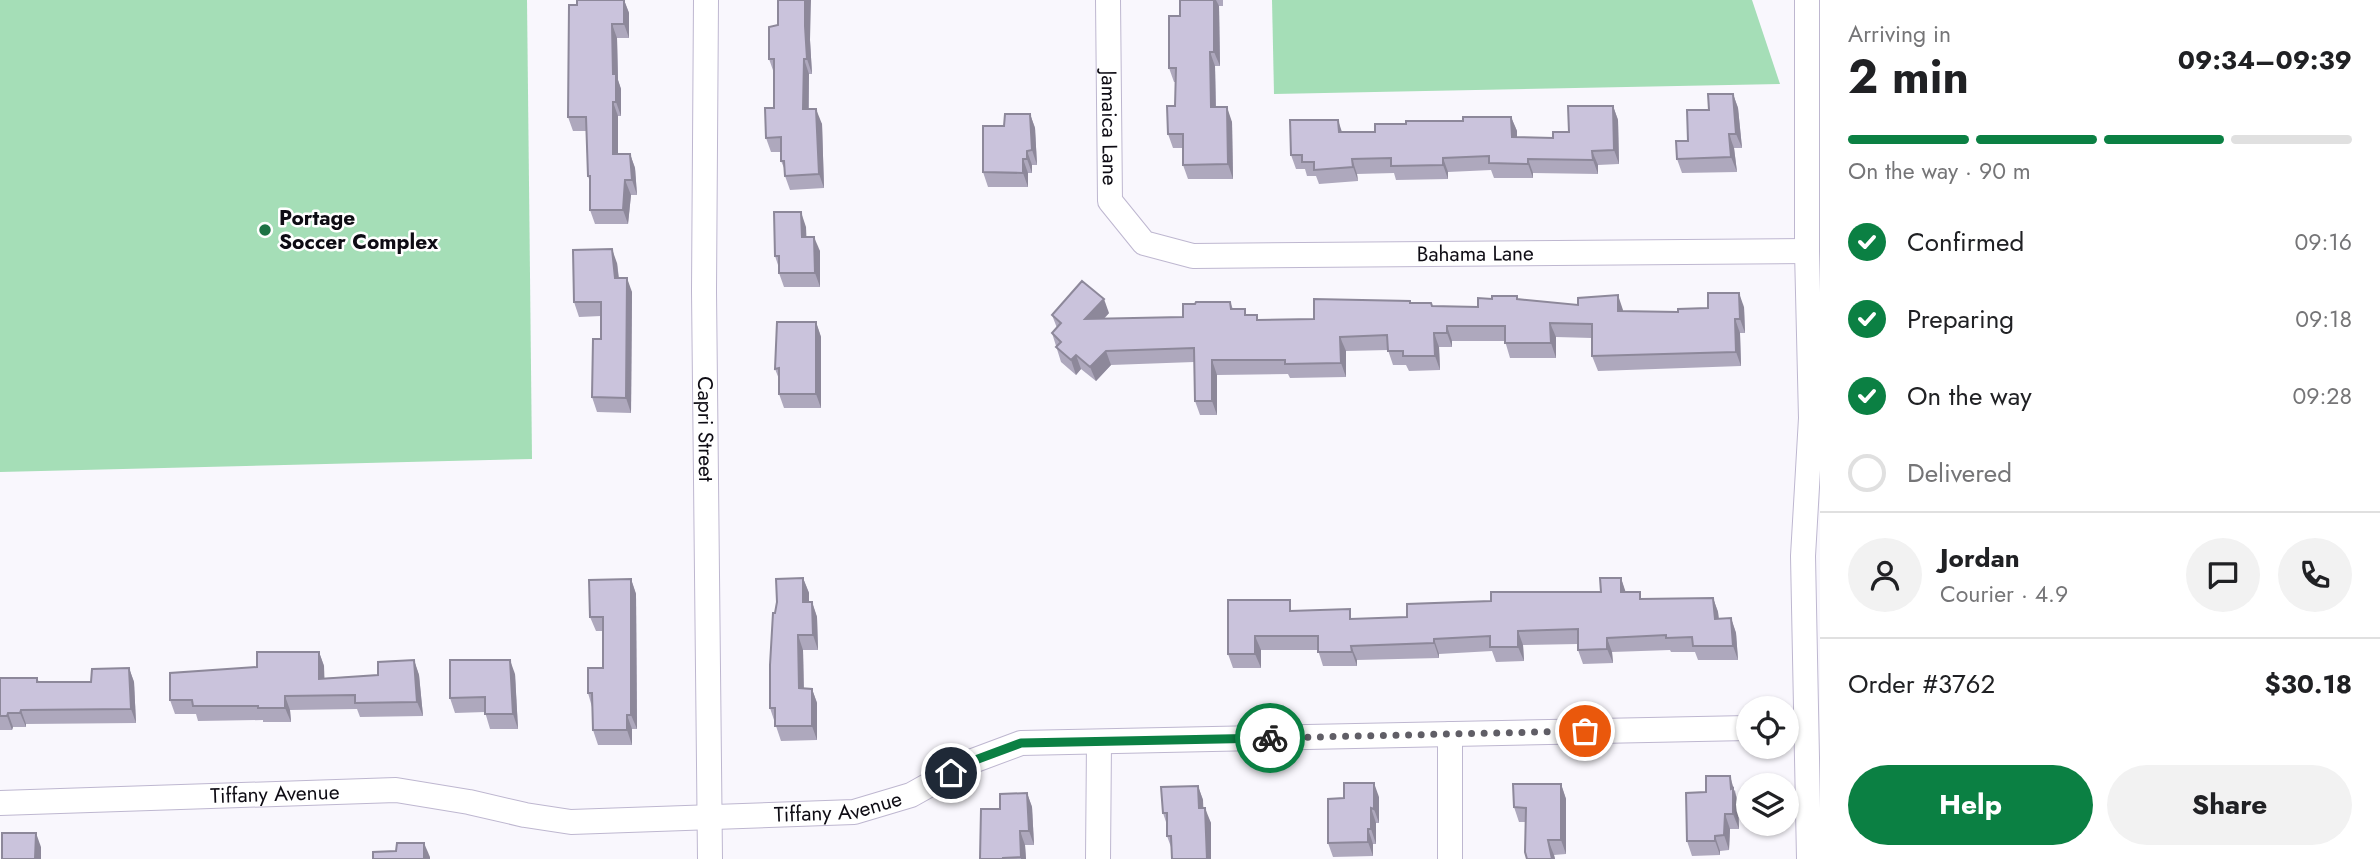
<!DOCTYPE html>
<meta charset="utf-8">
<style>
body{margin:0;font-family:Jost,sans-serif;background:#f2f2f2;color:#202124;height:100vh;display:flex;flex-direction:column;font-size:26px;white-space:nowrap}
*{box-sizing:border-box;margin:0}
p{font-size:23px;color:#757577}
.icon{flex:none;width:38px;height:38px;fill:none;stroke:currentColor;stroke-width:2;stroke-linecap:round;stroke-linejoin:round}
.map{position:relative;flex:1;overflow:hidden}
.sheet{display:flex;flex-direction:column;background:#fff;width:560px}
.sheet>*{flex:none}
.tools{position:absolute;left:1736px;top:696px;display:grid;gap:14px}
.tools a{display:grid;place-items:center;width:63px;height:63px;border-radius:50%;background:#fff;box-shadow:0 2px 5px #0004;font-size:35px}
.pin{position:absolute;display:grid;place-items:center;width:60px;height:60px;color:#fff;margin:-30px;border:4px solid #fff;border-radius:50%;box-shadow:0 2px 7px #0007}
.courier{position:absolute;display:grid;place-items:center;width:70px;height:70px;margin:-35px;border:5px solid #0b8043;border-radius:50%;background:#fff;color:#222;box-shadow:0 2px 9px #0007}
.head em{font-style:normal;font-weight:700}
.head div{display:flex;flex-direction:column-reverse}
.head{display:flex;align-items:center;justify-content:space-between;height:119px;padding:0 28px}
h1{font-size:46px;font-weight:700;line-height:52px}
.bar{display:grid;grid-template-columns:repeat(4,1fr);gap:10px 7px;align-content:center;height:84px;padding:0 28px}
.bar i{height:9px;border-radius:5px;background:#e0e0e0}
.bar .active{background:#0b8043}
.bar p{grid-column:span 4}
.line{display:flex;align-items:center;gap:18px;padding:0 28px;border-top:2px solid #e0e0e0}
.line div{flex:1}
.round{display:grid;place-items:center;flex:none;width:74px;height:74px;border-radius:37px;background:#f2f2f2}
ol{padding:0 28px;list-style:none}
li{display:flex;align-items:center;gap:21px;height:77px}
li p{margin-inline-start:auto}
li .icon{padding:7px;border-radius:50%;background:#0b8043;color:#fff;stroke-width:4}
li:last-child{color:#757577}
li i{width:38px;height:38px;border:4px solid #e0e0e0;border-radius:50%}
.button{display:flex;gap:14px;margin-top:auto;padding:14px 28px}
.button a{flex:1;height:80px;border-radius:42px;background:#0b8043;color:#fff;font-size:28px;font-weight:700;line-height:80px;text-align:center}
.button a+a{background:#f2f2f2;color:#202124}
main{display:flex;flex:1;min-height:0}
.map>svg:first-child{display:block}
.green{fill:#a5deb7}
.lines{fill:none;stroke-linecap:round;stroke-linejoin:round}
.street-casing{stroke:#beb7d0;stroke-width:26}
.street{stroke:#fff;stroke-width:24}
.wall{fill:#aea8bd}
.shaded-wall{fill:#8d889a}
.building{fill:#cac3dc;stroke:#8d889a;stroke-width:2}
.done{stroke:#605e66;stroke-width:7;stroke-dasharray:0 12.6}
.route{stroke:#0b8043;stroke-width:9}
.poi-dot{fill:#1d7244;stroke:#fff;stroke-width:2.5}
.labels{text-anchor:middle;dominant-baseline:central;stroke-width:5;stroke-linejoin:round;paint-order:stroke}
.street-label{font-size:21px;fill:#0e0c14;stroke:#fff}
.poi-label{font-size:21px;font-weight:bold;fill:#0e0c14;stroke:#fff;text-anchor:start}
</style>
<main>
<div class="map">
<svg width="1820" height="859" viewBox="0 0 1820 859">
<rect width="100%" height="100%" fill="#f9f7fd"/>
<g class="green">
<polygon points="0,0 527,0 532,459 0,472"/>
<polygon points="1272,0 1752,0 1780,84 1274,94"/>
</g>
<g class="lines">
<defs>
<g id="street">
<path id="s1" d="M706,0l-2,291 6,568"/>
<path id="s2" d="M1108,0l2,201 34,42 49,13 614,-5"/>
<polyline points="1807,0 1807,251 1811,418 1803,556 1809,859"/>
<polyline points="1450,734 1450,859"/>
<path id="s3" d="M0,803l396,-13 73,12 56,13 46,7 283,-10 57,-17 59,-33 51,-19 727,-15"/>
<polyline points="1098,859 1099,742"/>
</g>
</defs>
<use href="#street" class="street-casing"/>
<use href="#street" class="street"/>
</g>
<g class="wall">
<polygon points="577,0 624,0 629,13 629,38 617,38 618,80 621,89 621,116 618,116 618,154 630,154 635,168 637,195 631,195 628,224 595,224 590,210 590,182 588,176 586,131 573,131 568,117"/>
<polygon points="1180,0 1223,0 1223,6 1219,6 1220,66 1215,66 1216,107 1232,122 1233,179 1188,179 1183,165 1183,148 1173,148 1168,134 1175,106 1176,82 1174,82 1169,68 1180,16"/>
<polygon points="810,40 812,74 809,74 809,109 822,124 824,188 790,190 785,176 785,170 781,161 781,152 771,152 766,138 774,108 774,73 769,59"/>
<polygon points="1733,94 1738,108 1742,148 1734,148 1737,172 1682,173 1677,159 1688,141 1709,110"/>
<polygon points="1613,106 1618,120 1619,164 1598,165 1598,174 1533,173 1533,178 1494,178 1491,170 1448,172 1448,179 1396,180 1394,173 1357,174 1358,181 1319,184 1316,176 1307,176 1305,169 1296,169 1291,155 1343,132 1375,132 1406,124 1463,121 1511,117 1517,131 1517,137 1553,138 1569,132"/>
<polygon points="1030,114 1035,128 1037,165 1032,165 1032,173 1028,173 1028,187 988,187 983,172 1004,126"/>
<polygon points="806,227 806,237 820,251 820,287 784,287 779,273 779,268 775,256"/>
<polygon points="617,263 619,278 632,292 631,413 597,412 592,397 601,339 601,316 579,317 574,302"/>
<polygon points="1518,300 1623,311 1678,312 1744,307 1745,333 1740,333 1741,366 1598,371 1592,356 1592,338 1556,337 1556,358 1510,358 1505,341 1452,341 1452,347 1439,347 1440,370 1409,371 1406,365 1393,365 1388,350 1346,351 1346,377 1290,378 1288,374 1217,375 1217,415 1200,415 1195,401 1194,362 1111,365 1096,381 1081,369 1076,375 1061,362 1052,333 1057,328 1052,315 1109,313 1104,319 1183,317 1230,302 1233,309 1259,320 1314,319 1410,301 1410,303 1432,306 1478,307"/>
<polygon points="816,322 821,337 821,408 784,408 779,394 779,379 775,369"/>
<polygon points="803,578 809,593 809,602 812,602 817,617 818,650 803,650 804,689 812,689 817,703 817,740 781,741 770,708 775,613"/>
<polygon points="1621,578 1625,592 1643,599 1713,598 1718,612 1719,619 1731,618 1736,633 1738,660 1698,660 1695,652 1671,652 1670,650 1612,652 1613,663 1583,664 1578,650 1578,644 1523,645 1524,661 1496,662 1492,651 1439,654 1439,658 1357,660 1357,666 1323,666 1318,650 1261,650 1261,668 1233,668 1228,654 1293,611 1353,619 1407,617 1491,601 1601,592"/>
<polygon points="631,579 636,594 637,729 632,729 632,745 598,745 593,730 592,707 588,693 603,668 603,631 596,631 590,617"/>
<polygon points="319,652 324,666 324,678 378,675 414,660 419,675 423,716 360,717 357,709 290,710 291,722 263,722 263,720 198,721 196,714 175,714 170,700 257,667"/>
<polygon points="129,668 134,682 136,723 26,724 26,727 13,727 12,730 0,730 0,678 37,678 39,682 91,682"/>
<polygon points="515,674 518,729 490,729 485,712 455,713 450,698"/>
<polygon points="1561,784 1566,799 1566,854 1554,855 1555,859 1527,859 1526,822 1519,822 1514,807"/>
<polygon points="1198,786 1203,800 1203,808 1211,823 1211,859 1172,859 1171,847 1167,836 1167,825 1163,813"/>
<polygon points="1735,790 1736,795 1738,803 1739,829 1730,829 1729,850 1720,851 1720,855 1692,856 1687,841"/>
<polygon points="1027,793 1032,807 1034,845 1025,845 1026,859 980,859"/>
<polygon points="1379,797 1379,823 1376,823 1376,844 1373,844 1373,856 1333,857 1328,843"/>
</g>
<g class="shaded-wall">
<polygon points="624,0 629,13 629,38 624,24"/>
<polygon points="805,0 811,0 810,40 812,74 807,59 805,26"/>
<polygon points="1214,0 1216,0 1219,6 1220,66 1214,52"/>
<polygon points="612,24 617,38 618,80 621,89 621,116 616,102 613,74"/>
<polygon points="1210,52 1215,66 1216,121 1211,107"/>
<polygon points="804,59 809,74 808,124 803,109"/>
<polygon points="1733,94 1738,108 1742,148 1736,134"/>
<polygon points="613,102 618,116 618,168 613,154"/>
<polygon points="1613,106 1618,120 1619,164 1614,150"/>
<polygon points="1227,107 1232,122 1233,179 1228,164"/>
<polygon points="816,109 822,124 824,188 819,174"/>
<polygon points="1030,114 1035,128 1037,165 1032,150"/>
<polygon points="1511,117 1517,131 1517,151 1512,137"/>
<polygon points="1338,120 1343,135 1339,132"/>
<polygon points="1729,134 1734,148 1737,172 1731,157"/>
<polygon points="1027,151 1032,165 1032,173 1027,159"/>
<polygon points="1592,151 1598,165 1598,174 1593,160"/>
<polygon points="630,154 635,168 637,195 632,180"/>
<polygon points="1443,158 1448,172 1448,179 1443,165"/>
<polygon points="1023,159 1028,173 1028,187 1023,173"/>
<polygon points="1352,159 1357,174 1358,181 1353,167"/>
<polygon points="1528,159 1533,173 1533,178 1528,164"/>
<polygon points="625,180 631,195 628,224 623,210"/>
<polygon points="801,212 806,227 807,251 802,237"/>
<polygon points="814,237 820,251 820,287 815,273"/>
<polygon points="612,249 617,263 620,292 615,278"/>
<polygon points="627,278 632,292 631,413 626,398"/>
<polygon points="1739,293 1744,307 1745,333 1740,319"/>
<polygon points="1618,295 1623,310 1623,325 1618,311"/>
<polygon points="1104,299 1109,313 1090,333 1085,319"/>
<polygon points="1735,319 1740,333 1741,366 1736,352"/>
<polygon points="816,322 821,337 821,408 816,394"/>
<polygon points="1550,323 1556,337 1556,358 1551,343"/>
<polygon points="1447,326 1452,341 1452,347 1447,333"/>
<polygon points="1434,333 1439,347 1440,370 1435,356"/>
<polygon points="1340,337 1346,351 1346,377 1341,363"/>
<polygon points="1106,351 1111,365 1096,381 1090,367"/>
<polygon points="1076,355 1081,369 1076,375 1071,360"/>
<polygon points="1212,360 1217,375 1217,415 1212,401"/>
<polygon points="803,578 809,593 809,616 803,602"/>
<polygon points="1621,578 1626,593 1621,592"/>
<polygon points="631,579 636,594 637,729 631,715"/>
<polygon points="1713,598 1718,612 1720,634 1715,619"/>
<polygon points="812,602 817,617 818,650 813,635"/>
<polygon points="1731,618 1736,633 1738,660 1733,646"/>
<polygon points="1518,631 1523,645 1524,661 1518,647"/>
<polygon points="798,635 803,650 804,703 799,688"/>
<polygon points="1255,636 1261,650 1261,668 1255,654"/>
<polygon points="1607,638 1612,652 1613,663 1607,649"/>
<polygon points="1434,639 1439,654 1439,658 1434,643"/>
<polygon points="1351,646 1357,660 1357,666 1352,652"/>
<polygon points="319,652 324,666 325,693 319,679"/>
<polygon points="414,660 419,675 423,716 417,702"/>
<polygon points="510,660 515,674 518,729 513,714"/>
<polygon points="129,668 134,682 136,723 131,709"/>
<polygon points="812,689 817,703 817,740 812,726"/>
<polygon points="285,696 290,710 291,722 285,708"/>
<polygon points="21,710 26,724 26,727 20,713"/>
<polygon points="8,713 13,727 12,730 7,716"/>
<polygon points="627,715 632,729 632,745 627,730"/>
<polygon points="1730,776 1738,803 1739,829 1733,814"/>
<polygon points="1374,783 1379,797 1379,823 1374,809"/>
<polygon points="1561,784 1566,799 1566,854 1561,840"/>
<polygon points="1198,786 1203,800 1204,823 1199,808"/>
<polygon points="1027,793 1032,807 1034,845 1029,831"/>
<polygon points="1205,808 1211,823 1211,859 1207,859"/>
<polygon points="1371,808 1376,823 1376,844 1371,829"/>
<polygon points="1725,814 1730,829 1729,850 1724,835"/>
<polygon points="1368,829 1373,844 1373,856 1368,842"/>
<polygon points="1020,831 1025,845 1026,859 1021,859 1021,857"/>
<polygon points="36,833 41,847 41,859 35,859"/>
<polygon points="1715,836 1720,851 1720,855 1715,841"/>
<polygon points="1548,840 1554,855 1555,859 1552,859"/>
<polygon points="424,843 430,857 430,859 424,859"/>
</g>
<g class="building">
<polygon points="577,0 624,0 624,24 612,24 613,74 616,74 616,102 613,102 613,154 630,154 632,180 625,180 623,210 590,210 590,176 588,176 586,117 568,117 569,5 577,5"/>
<polygon points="778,0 805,0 805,26 807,59 804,59 803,109 816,109 819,174 785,176 784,161 781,161 781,137 766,138 765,108 774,108 774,59 769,59 769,27 778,25"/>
<polygon points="1180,0 1214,0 1214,52 1210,52 1211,107 1227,107 1228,164 1183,165 1183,134 1168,134 1167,106 1175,106 1176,68 1169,68 1169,16 1180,16"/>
<polygon points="1708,94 1733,94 1736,134 1729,134 1731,157 1677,159 1676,141 1688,141 1687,110 1709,110"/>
<polygon points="1568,106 1613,106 1614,150 1592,151 1593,160 1528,159 1528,164 1489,163 1489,156 1443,158 1443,165 1391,166 1391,158 1352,159 1353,167 1314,170 1314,162 1302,162 1302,155 1291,155 1290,120 1338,120 1339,132 1375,132 1375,124 1406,124 1406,121 1463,121 1463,117 1511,117 1512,137 1553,138 1553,132 1569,132"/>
<polygon points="1005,114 1030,114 1032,150 1027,151 1027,159 1023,159 1023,173 983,172 983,126 1004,126"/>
<polygon points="774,212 801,212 802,237 814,237 815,273 779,273 779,256 775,256"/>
<polygon points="612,249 615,278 627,278 626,398 592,397 593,339 601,339 601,302 574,302 573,250"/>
<polygon points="1082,281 1104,299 1085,319 1183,317 1183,304 1195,304 1196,302 1230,302 1231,309 1245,309 1245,315 1257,315 1257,320 1314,319 1314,299 1410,301 1410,303 1431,303 1432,306 1478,307 1478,298 1492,299 1492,296 1517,296 1517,299 1578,305 1578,298 1618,295 1618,311 1678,312 1678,309 1708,308 1708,293 1739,293 1740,319 1735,319 1736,352 1592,356 1592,324 1550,323 1551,343 1505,343 1505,326 1447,326 1447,333 1434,333 1435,356 1403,356 1403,351 1388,351 1387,335 1340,337 1341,363 1285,364 1285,360 1212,360 1212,401 1195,401 1194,348 1106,351 1090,367 1076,355 1071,360 1056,347 1061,342 1052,333 1061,323 1052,315"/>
<polygon points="777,322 816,322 816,394 779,394 779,368 775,369"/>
<polygon points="803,578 803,602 812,602 813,635 798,635 799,688 812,689 812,726 775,726 775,708 770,708 770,665 773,613 775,613 777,602 776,579"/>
<polygon points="1600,578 1621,578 1621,592 1640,592 1640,599 1713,598 1715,619 1731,618 1733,646 1693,646 1692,637 1666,638 1666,635 1607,638 1607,649 1578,650 1578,629 1518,631 1518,647 1490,647 1490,636 1434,639 1434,643 1351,646 1352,652 1318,652 1318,636 1255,636 1255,654 1228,654 1228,600 1290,600 1290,611 1350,609 1350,619 1407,617 1407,604 1491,601 1491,592 1601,592"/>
<polygon points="631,579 631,715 627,715 627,730 593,730 592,693 588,693 588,668 603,668 603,617 590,617 589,580"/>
<polygon points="257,652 319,652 319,679 378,675 378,662 414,660 417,702 355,703 355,695 285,696 285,708 258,708 258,706 193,706 192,700 170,700 170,673 257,667"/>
<polygon points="450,660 510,660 513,714 485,714 485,697 450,698"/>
<polygon points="129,668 131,709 21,710 20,713 8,713 7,716 0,716 0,678 37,678 37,682 91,682 92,669"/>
<polygon points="1706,776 1730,776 1731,789 1733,788 1733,814 1725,814 1724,835 1715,836 1715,841 1687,841 1686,793 1706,792"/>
<polygon points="1344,783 1374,783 1374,809 1371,808 1371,829 1368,829 1368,842 1328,843 1328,799 1344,798"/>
<polygon points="1513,784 1561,784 1561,840 1548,840 1552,859 1527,859 1525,852 1526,808 1514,807"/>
<polygon points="1198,786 1199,808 1205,808 1207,859 1172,859 1171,836 1167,836 1167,813 1163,813 1161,787"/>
<polygon points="1027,793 1029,831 1020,831 1021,857 1003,858 1003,859 980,859 981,809 1000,809 1000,794"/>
<polygon points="2,833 36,833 35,859 2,859"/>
<polygon points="397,843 424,843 424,859 373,859 373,852 396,851"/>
</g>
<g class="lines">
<polyline class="done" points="1270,738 1585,731"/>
<polyline class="route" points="951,773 970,762 1021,743 1270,738"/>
</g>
<circle class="poi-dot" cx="265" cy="230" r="7"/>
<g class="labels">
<g class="street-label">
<text stroke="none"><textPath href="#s2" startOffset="128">Jamaica Lane</textPath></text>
<text stroke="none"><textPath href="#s2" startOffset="588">Bahama Lane</textPath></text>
<text stroke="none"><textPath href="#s1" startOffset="429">Capri Street</textPath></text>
<text stroke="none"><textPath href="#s3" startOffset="275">Tiffany Avenue</textPath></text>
<text stroke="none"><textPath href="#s3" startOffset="842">Tiffany Avenue</textPath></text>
</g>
<g class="poi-label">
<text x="279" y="218">Portage<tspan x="279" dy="24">Soccer Complex</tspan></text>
</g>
</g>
</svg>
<div class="tools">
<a><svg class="icon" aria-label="locate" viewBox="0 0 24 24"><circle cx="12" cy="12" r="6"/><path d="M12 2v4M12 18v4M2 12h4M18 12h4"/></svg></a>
<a><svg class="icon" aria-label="layers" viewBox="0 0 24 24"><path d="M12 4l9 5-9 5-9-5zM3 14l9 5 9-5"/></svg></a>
</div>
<div class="pin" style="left:1585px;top:731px;background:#ea580c"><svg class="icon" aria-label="bag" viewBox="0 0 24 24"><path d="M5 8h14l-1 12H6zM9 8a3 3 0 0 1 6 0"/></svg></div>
<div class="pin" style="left:951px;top:773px;background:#1f2937"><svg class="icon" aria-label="home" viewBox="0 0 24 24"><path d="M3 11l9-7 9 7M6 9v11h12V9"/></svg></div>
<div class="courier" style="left:1270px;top:738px"><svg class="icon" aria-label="bike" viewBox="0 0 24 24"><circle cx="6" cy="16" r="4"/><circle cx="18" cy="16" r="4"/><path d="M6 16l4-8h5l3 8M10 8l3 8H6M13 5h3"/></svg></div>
</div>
<section class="sheet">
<div class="head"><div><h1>2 min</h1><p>Arriving in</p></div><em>09:34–09:39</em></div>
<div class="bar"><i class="active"></i><i class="active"></i><i class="active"></i><i></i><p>On the way · 90 m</p></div>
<ol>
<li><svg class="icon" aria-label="check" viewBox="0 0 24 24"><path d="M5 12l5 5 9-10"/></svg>Confirmed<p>09:16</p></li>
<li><svg class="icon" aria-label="check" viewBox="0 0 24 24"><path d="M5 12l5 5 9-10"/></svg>Preparing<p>09:18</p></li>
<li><svg class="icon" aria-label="check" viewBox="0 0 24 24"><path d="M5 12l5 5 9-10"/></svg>On the way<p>09:28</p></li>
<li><i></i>Delivered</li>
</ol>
<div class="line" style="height:126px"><a class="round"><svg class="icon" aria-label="person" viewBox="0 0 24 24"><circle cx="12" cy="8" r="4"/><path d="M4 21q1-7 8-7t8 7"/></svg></a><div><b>Jordan</b><p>Courier · 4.9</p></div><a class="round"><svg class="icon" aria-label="chat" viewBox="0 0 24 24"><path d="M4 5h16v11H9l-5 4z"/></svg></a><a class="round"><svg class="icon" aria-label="phone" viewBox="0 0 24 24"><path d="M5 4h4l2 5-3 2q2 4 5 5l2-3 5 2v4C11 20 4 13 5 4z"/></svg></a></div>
<div class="line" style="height:91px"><div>Order #3762</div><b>$30.18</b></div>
<div class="button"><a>Help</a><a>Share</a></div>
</section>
</main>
